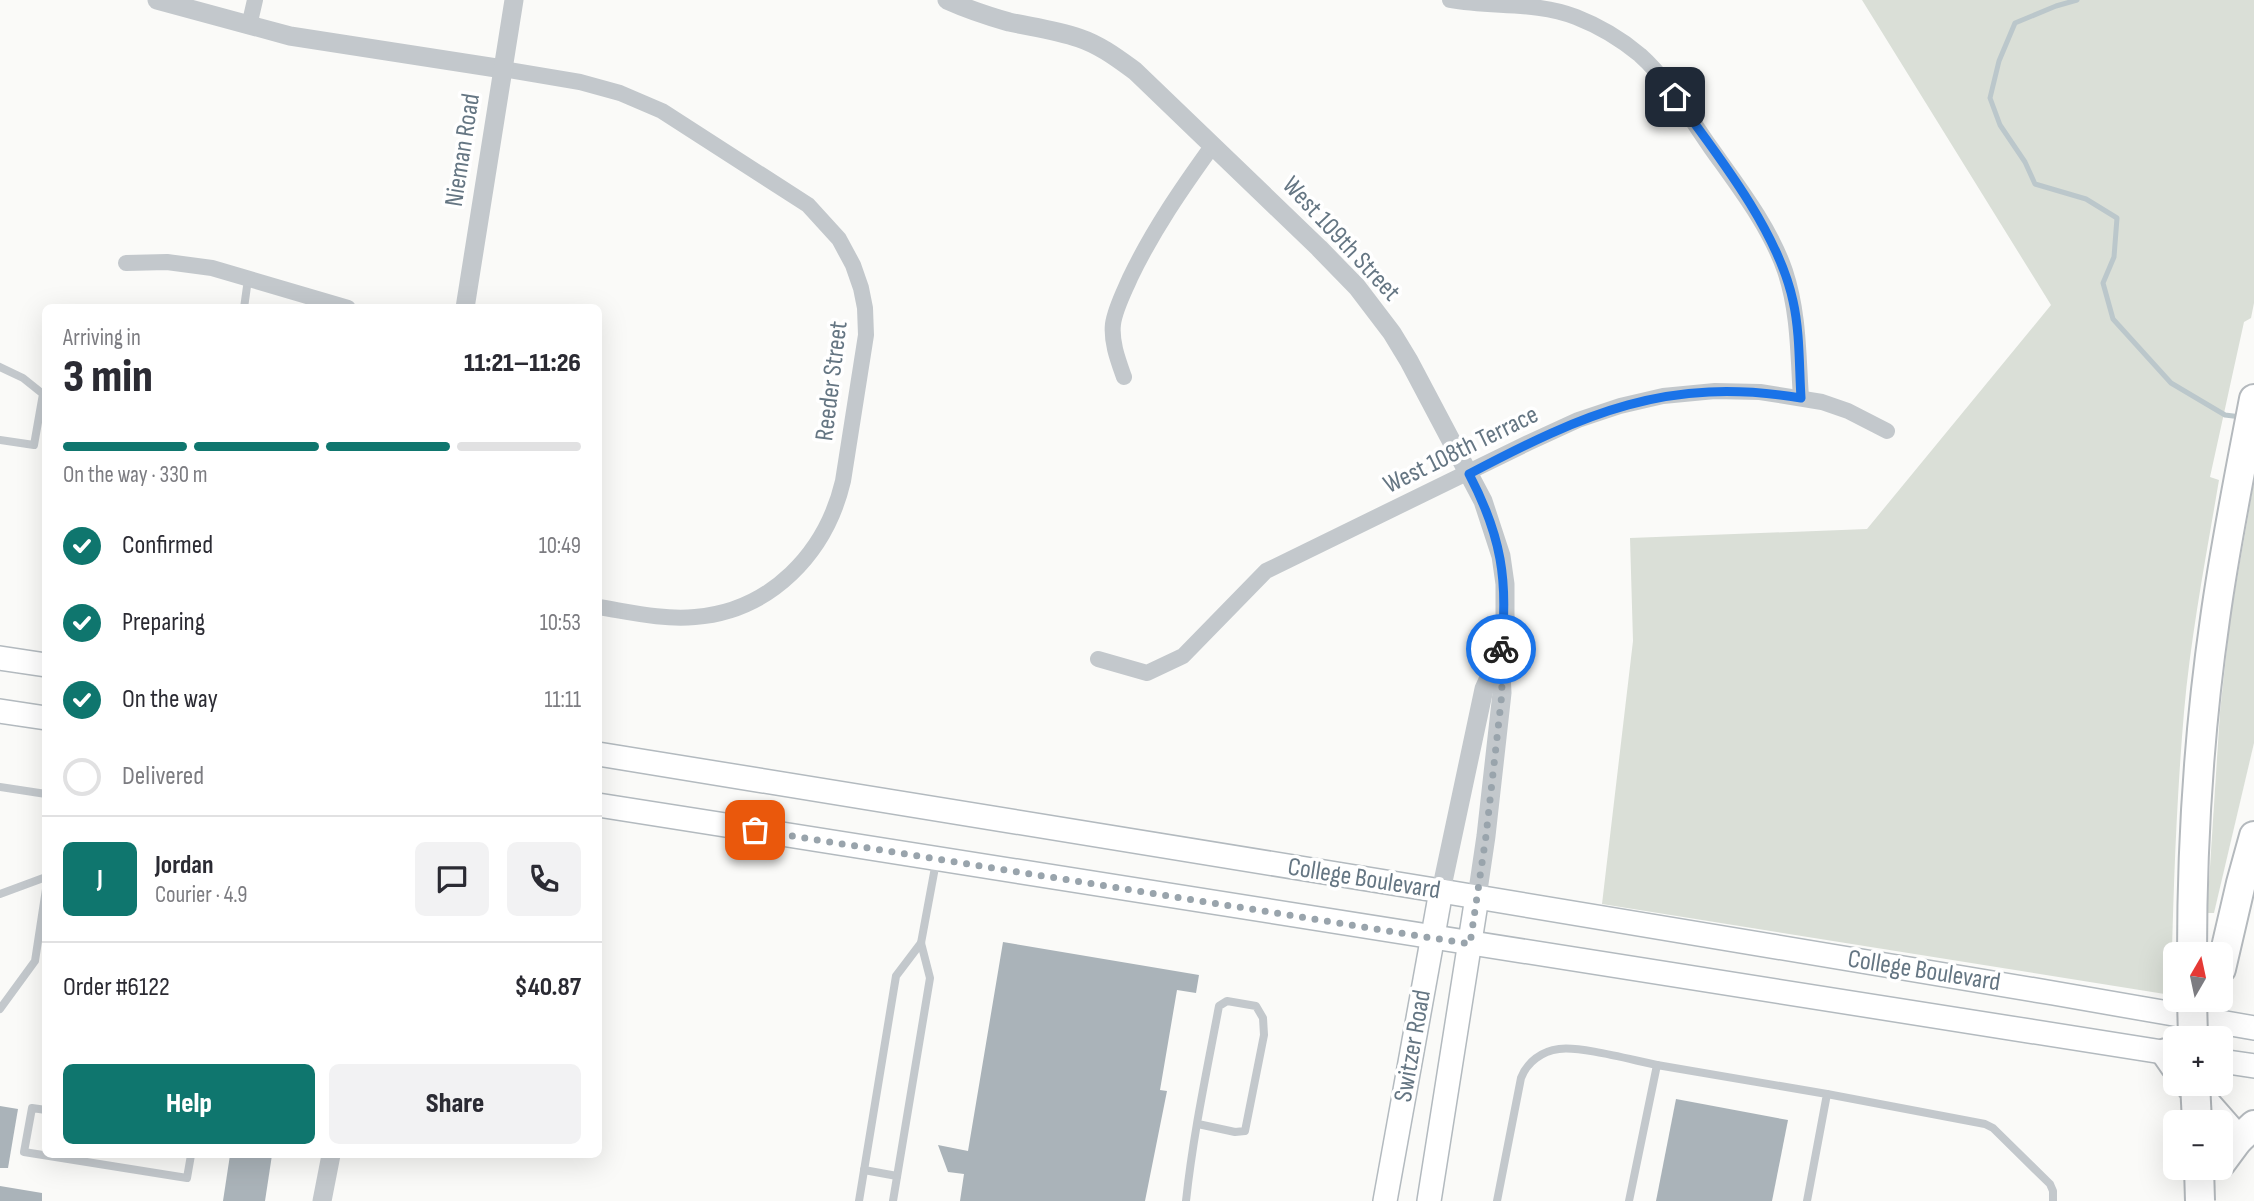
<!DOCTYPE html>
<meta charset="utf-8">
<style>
body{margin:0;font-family:"Sofia Sans Condensed",sans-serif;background:#f2f2f3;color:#2b2b33;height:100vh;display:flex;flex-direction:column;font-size:26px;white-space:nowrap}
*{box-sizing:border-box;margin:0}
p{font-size:23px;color:#7c7c81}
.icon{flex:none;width:38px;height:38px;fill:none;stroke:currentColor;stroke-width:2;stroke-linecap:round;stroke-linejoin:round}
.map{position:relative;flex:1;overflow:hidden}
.panel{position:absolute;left:42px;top:304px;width:560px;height:854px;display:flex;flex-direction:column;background:#fff;border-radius:10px;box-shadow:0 7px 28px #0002}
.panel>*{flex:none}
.needle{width:46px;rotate:9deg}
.buttons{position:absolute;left:2163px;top:942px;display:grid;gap:14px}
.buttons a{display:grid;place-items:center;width:70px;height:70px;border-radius:10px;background:#fff;box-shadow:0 7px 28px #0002;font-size:35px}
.pin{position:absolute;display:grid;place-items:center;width:60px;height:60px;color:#fff;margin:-30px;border-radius:14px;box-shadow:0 4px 10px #0006}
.courier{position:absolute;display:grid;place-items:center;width:70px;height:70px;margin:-35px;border:5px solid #1a73e8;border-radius:50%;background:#fff;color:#222;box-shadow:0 2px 9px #0007}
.head em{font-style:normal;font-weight:800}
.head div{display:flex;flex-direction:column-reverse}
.head{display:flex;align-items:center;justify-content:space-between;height:119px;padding:0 21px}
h1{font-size:46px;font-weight:800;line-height:52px}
.bar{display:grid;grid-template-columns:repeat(4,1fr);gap:10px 7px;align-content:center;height:84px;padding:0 21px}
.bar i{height:9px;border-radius:5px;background:#e1e1e2}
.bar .on{background:#0f766e}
.bar p{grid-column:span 4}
.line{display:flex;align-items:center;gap:18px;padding:0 21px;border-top:2px solid #e1e1e2}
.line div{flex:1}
.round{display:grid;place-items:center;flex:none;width:74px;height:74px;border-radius:10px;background:#f2f2f3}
ol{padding:0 21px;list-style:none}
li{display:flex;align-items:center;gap:21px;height:77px}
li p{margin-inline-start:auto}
li .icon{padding:7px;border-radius:50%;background:#0f766e;color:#fff;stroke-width:4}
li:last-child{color:#7c7c81}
li i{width:38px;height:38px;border:4px solid #e1e1e2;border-radius:50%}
.primary-button{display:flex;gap:14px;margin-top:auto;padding:14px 21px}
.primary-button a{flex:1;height:80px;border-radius:10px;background:#0f766e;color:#fff;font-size:28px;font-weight:800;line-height:80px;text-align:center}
.primary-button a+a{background:#f2f2f3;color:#2b2b33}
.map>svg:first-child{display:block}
.green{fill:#dadfd7}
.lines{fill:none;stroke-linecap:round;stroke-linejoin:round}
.stream{stroke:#bbc7cb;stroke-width:5}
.building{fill:#aab3b9}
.secondary-casing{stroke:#b3babf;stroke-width:26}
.motorway-casing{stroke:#b4b9bd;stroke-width:32}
.service{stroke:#c3c8cc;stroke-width:8}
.minor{stroke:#c3c8cc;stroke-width:16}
.tertiary{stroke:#c3c8cc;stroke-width:19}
.secondary{stroke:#fff;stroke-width:23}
.motorway{stroke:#fff;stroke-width:28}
.motorway-bridge-casing{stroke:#b4b9bd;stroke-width:32;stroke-linecap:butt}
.motorway-bridge{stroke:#fff;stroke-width:28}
.done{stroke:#99a4ac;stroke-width:7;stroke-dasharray:0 12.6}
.route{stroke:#1a73e8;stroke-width:9}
.labels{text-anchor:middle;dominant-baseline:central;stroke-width:7;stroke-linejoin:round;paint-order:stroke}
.street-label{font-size:26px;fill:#657683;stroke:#fff}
</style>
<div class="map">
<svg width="2254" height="1201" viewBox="0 0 2254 1201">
<rect width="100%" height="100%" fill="#fafaf8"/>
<g class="green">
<path d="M1862,0h392v303l-3,15 -7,4 -34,155 9,3c-13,77 -28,154 -35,232 -8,94 -11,188 -13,283l-569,-91 31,-263 -3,-103 237,-9 184,-224z"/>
<polygon points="2254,482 2254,743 2214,913 2207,913 2220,712 2230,619"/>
</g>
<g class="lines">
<polyline class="stream" points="2077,0 2056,6 2015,23 1999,61 1990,98 2000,125 2025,162 2035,184 2086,199 2117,218 2114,257 2103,283 2113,319 2171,383 2225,415 2241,417"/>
</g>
<g class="building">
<polygon points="1003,942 1199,975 1196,993 1177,990 1160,1090 1167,1091 1145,1201 960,1201 964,1174 948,1172 938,1145 968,1151"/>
<polygon points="1676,1099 1788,1120 1772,1201 1656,1201"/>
<polygon points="0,1106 18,1109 8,1168 0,1168"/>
<polygon points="230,1155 272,1155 265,1201 223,1201"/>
<polygon points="0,1186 42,1193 42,1201 0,1201"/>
</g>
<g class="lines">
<defs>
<g id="secondary">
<polyline points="0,658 46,665"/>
<polyline points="0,711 46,718"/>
<polyline points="598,754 1441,891 2053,993 2254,1028"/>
<polyline points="598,805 2175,1054"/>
<polyline points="2221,1061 2254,1066"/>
<polyline points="1385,1201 1441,891"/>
<polyline points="1429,1201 1477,897"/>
</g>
<g id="motorway">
<path d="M2192,954c0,-112 7,-224 23,-335 10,-73 25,-147 39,-220"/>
<polyline points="2221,969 2241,883 2254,836"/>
<polyline points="2166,1053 2175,1066"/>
<polyline points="2188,1083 2238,1140"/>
<polyline points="2221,1163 2238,1140 2254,1125"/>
</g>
</defs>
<use href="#secondary" class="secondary-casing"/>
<use href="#motorway" class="motorway-casing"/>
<g class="service">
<polyline points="244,308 248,279"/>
<polyline points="0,367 23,378 43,394 34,445 0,440"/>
<polyline points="0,787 46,794"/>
<polyline points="0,894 46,877"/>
<polyline points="0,1009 35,961 46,889"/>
<polyline points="1827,1094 1985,1124 1993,1128 2050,1184 2053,1191 2053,1201"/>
<polyline points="46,1110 32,1108 24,1152 187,1178 191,1155"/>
<polyline points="864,1170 897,1176"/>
<polyline points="859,1201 896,976 921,943"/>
<polyline points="893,1201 930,978 921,943 936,862"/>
<path d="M1186,1201c7,-66 21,-131 33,-195l8,-5 29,5 7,12 1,17 -19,96 -10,1 -37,-8"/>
<path d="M1497,1201l24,-123c6,-16 21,-27 38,-29 22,-3 73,11 98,16"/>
<polyline points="1629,1201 1657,1065 1827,1094 1807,1201"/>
</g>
<g class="minor">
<path d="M1450,0c42,8 85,1 126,17 23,9 45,22 64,38 29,26 49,62 71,93 27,38 59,79 74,123 14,42 13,84 16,127"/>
<polyline points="249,26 255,0"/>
<path d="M503,69l77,13 40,11 42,18 146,94 31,34 14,26 8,23 4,20 1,27 -23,146c-17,72 -72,130 -148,136 -32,3 -65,-5 -97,-10"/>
<polyline points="126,263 167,262 212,268 348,308"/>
<path d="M1124,377c-6,-17 -13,-35 -11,-53 2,-15 11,-32 17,-46 23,-48 52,-90 83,-133"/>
<polyline points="1098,659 1147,673 1183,656 1266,571 1528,443 1578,420 1620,406 1663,396 1715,391 1760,392 1822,402 1848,411 1887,431"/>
</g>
<g class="tertiary">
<polyline points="157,0 290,36 503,69"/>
<path d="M947,0c20,9 41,16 62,22 23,5 47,8 70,16 21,7 38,20 56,33l184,177 38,39 35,46 17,28 74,140 18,55 4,28v36l-5,34 2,39 -16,143 -9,61"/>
<polyline points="465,308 514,0"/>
<polyline points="1441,891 1484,689 1498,658"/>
<polyline points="322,1201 331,1155"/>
</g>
<use href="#secondary" class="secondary"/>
<use href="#motorway" class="motorway"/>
<defs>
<g id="motorway-bridge">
<polyline points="2192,999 2193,1038"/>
<polyline points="2195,1083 2197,1122"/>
<polyline points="2199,1167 2200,1201"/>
</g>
</defs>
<use href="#motorway-bridge" class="motorway-bridge-casing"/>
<use href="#motorway-bridge" class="motorway-bridge"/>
</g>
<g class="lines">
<polyline class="done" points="755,830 1470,944 1486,836 1502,693 1501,649"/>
<path class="route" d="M1501,649c8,-68 0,-114 -32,-175 116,-61 198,-98 332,-76 -2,-32 -1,-66 -8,-97 -15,-70 -76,-147 -118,-204"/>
</g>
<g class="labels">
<g class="street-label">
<text transform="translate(463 150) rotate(-81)">Nieman Road</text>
<text transform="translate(1341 239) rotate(47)">West 109th Street</text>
<text transform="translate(832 381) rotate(-83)">Reeder Street</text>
<text transform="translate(1461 450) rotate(-26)">West 108th Terrace</text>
<text transform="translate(1364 879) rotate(9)">College Boulevard</text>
<text transform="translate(1924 971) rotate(9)">College Boulevard</text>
<text transform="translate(1413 1046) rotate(-80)">Switzer Road</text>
</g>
</g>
</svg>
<div class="buttons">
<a><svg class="needle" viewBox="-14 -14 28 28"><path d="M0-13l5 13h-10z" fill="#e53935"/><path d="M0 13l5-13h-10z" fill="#7c7c81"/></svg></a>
<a>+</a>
<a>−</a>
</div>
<div class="pin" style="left:755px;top:830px;background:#ea580c"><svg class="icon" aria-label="bag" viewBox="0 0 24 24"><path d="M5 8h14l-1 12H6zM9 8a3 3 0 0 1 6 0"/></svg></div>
<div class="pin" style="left:1675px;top:97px;background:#1f2937"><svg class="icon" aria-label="home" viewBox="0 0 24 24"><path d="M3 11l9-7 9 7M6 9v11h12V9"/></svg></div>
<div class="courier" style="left:1501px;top:649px"><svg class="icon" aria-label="bike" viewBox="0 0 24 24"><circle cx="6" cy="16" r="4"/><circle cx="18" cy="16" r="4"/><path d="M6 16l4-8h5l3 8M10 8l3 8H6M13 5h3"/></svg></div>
<section class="panel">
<div class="head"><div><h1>3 min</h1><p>Arriving in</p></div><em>11:21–11:26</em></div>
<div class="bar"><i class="on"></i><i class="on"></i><i class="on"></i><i></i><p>On the way · 330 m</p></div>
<ol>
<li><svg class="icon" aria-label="check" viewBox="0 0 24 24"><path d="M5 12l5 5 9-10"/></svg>Confirmed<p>10:49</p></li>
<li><svg class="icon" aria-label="check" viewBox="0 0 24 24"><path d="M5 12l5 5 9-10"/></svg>Preparing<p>10:53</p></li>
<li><svg class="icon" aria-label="check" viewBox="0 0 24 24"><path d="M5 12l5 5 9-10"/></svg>On the way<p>11:11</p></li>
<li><i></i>Delivered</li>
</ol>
<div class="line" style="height:126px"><b class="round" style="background:#0f766e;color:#fff">J</b><div><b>Jordan</b><p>Courier · 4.9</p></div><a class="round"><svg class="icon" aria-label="chat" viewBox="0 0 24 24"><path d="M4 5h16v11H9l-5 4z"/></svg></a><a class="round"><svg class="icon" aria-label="phone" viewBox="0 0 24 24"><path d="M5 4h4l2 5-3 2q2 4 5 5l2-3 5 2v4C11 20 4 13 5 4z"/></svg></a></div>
<div class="line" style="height:91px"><div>Order #6122</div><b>$40.87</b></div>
<div class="primary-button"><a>Help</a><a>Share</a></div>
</section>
</div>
